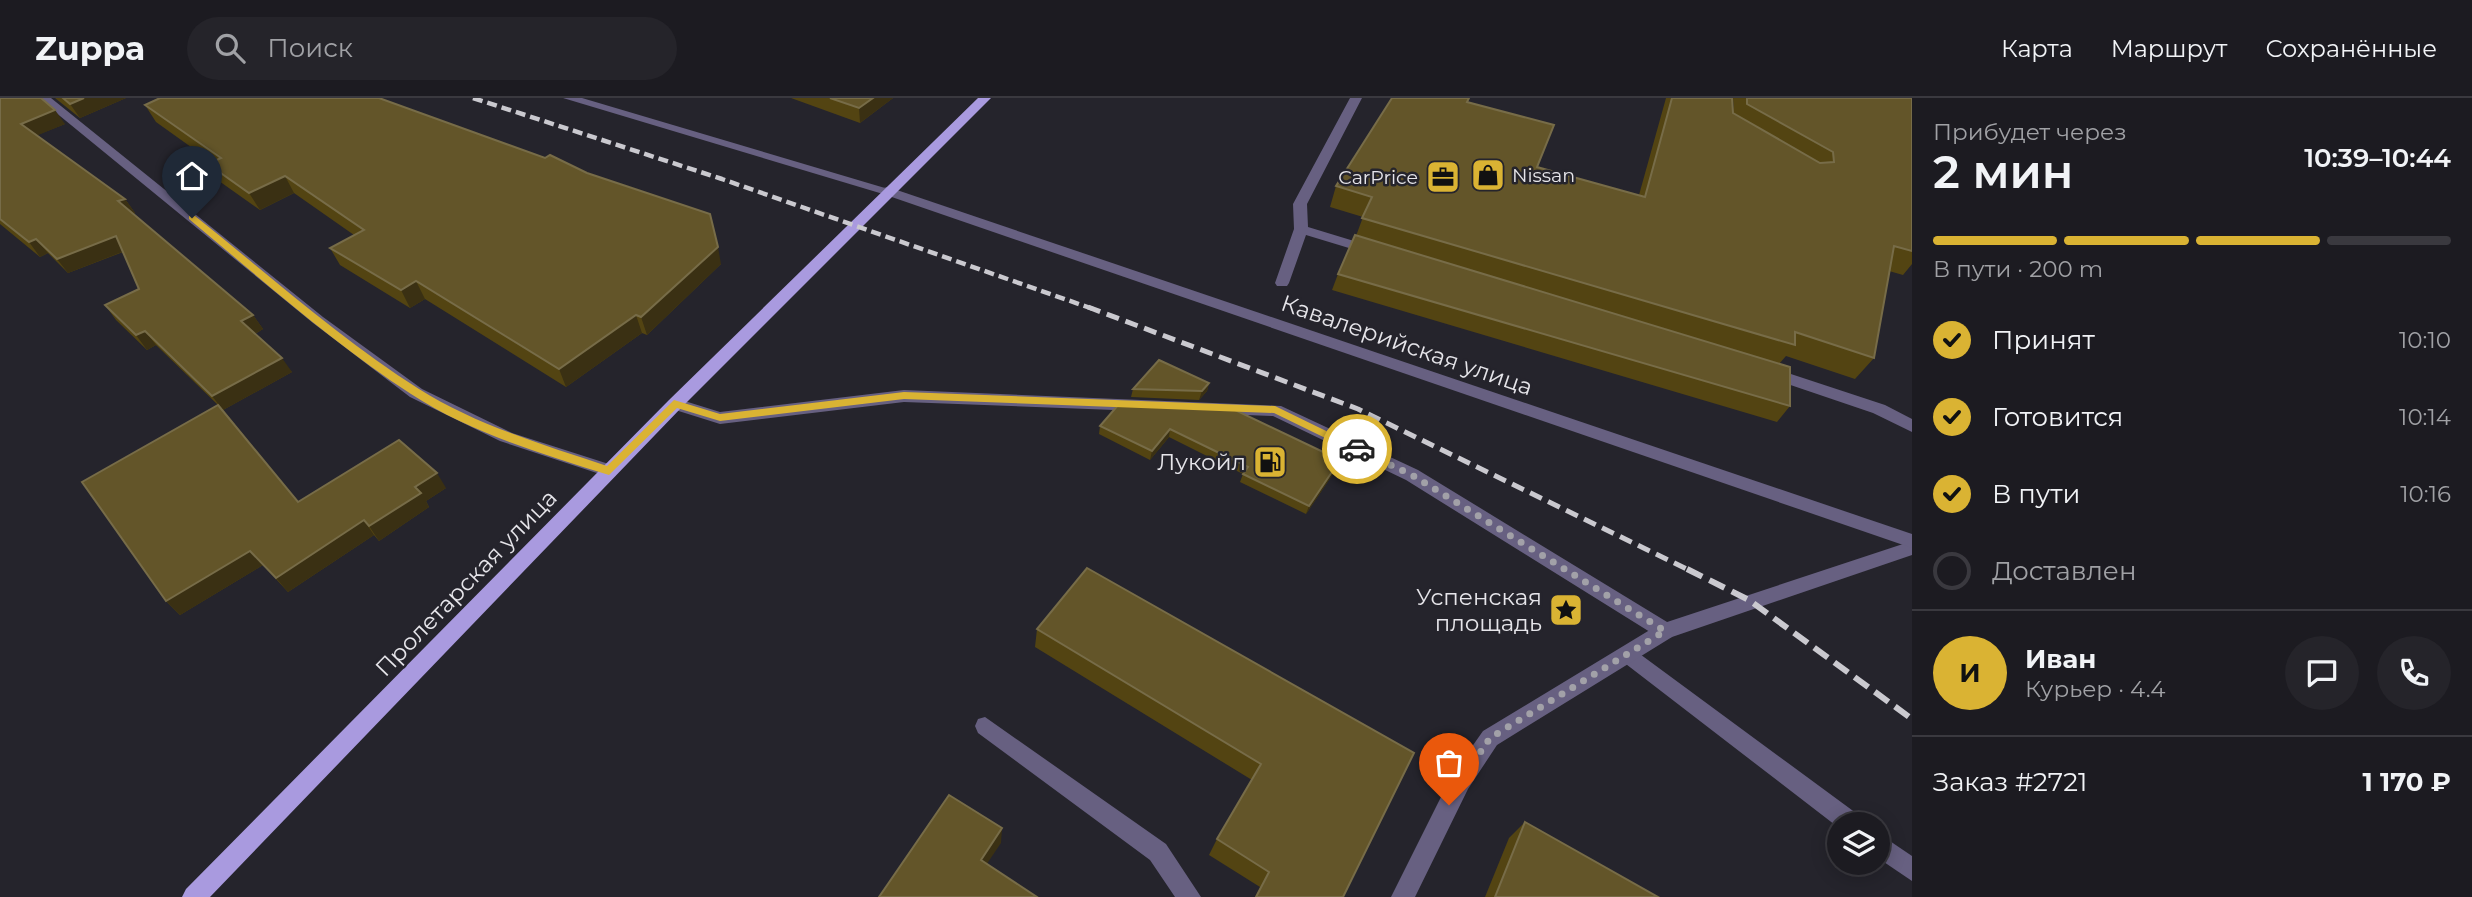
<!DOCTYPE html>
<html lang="ru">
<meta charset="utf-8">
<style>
body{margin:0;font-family:Montserrat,sans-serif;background:#25242a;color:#f1f3f6;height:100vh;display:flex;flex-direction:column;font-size:26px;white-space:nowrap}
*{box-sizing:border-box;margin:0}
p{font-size:23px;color:#a0a1a5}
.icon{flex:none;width:38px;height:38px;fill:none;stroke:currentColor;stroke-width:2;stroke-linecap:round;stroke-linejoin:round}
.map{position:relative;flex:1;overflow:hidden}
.details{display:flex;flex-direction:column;background:#1c1b21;width:560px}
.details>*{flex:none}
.tools{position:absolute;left:1827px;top:714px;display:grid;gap:14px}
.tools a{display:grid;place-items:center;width:63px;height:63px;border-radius:50%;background:#1c1b21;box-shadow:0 4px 18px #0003,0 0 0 2px #3a393f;font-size:35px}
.pin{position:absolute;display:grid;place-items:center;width:60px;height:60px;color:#fff;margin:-72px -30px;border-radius:50% 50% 50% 0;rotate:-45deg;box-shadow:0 0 7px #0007}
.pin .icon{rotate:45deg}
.courier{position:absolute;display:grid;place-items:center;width:70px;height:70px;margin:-35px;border:5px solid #dab333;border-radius:50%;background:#fff;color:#222;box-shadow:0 2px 9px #0007}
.headline em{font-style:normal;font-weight:600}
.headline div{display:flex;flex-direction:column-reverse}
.headline{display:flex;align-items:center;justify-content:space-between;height:119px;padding:0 21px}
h1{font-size:46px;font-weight:600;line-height:52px}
.bar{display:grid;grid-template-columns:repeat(4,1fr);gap:10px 7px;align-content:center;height:84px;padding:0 21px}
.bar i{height:9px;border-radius:5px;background:#3a393f}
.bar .active{background:#dab333}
.bar p{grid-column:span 4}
.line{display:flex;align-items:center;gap:18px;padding:0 21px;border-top:2px solid #3a393f}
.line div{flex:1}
.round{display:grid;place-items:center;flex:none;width:74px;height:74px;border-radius:37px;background:#25242a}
ol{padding:0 21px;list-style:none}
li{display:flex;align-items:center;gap:21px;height:77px}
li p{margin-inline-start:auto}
li .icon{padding:7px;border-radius:50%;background:#dab333;color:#111;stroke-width:4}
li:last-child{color:#a0a1a5}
li i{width:38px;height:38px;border:4px solid #3a393f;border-radius:50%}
header{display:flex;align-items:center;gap:42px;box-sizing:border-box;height:98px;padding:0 35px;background:#1c1b21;border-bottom:2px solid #3a393f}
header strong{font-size:33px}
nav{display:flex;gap:38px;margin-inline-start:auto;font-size:24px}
.search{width:490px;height:63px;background:#25242a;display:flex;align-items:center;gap:18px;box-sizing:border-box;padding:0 24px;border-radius:38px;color:#a0a1a5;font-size:26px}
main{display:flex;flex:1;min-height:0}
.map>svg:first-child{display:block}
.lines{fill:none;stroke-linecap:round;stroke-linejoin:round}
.service{fill:#676081;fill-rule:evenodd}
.minor{fill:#676081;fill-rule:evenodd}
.tertiary{fill:#676081;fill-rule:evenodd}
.primary{fill:#a99adf;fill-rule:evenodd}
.rail-far2{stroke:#cac9cf;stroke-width:4.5;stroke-dasharray:10 5;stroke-linecap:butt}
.rail-far1{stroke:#cac9cf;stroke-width:5;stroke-dasharray:13 7;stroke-linecap:butt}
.rail{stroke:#cac9cf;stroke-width:6;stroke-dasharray:17 8;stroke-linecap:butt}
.wall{fill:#534412}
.shaded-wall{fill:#3a3013}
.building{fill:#635529;stroke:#776c48;stroke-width:2}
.route{fill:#dab333}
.done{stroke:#a2a1a8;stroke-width:7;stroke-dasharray:0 12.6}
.labels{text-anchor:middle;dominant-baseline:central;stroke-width:5;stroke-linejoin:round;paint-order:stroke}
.far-poi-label{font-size:19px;fill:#e6e5ea;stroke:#25242c;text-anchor:start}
.street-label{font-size:23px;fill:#e6e5ea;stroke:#25242c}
.poi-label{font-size:23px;fill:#e6e5ea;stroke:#25242c;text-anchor:end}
</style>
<header>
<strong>Zuppa</strong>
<div class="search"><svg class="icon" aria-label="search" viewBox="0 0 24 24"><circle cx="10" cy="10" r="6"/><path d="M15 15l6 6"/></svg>Поиск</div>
<nav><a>Карта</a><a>Маршрут</a><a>Сохранённые</a></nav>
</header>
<main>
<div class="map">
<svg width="1912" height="799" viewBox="0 0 1912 799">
<rect width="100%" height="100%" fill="#25242c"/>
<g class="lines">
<g class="service">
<polygon points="1350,0 1362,0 1307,106 1308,129 1377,150 1379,153 1372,157 1306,137 1289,185 1287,188 1277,188 1275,185 1294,131 1293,106"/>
<polygon points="1767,268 1885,307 1912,321 1912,334 1873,315 1761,277 1759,273"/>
<polygon points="904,292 1281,308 1418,372 1672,527 1675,533 1672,539 1665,541 1658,539 1406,382 1273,318 904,304 720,326 669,310 667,306 675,300 720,314"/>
<polygon points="1629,548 1860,718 1863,726 1839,726 1839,730 1622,563 1619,557 1622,551"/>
<polygon points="985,619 1166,746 1201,799 1175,799 1150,762 978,635 975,628 978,621"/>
<polygon points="1878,735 1912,758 1912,783 1878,760"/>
</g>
<g class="minor">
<polygon points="38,0 51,0 323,219 422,291 512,335 615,368 618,373 615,378 609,379 500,343 410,299 313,225"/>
<polygon points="563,0 582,0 895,93 893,96 883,96"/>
<polygon points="1912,443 1912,457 1672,539 1497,647 1468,691 1415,799 1391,799 1452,677 1483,633 1658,527"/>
</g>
<polygon class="tertiary" points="888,89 1912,436 1912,450 883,96 883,90"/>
<polygon class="primary" points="978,0 991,0 681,310 210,799 182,799 186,791 669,302"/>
<polyline class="rail-far2" points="473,0 722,81 1093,211"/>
<polyline class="rail-far1" points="1088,209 1358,311 1691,473"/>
<polyline class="rail" points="1687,471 1749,502 1912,621"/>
</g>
<g class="wall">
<polygon points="0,0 65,26 37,37 125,101 135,115 133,116 253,217 263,231 255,236 292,274 223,312 298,404 446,390 426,403 429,409 379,443 374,437 288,494 263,467 180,517 166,503 218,307 156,247 147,252 116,222 105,207 139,191 123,154 68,175 48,155 40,159 0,126"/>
<polygon points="55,0 126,0 80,20"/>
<polygon points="791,0 893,0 860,25"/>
<polygon points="1666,0 1732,0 1734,15 1733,0 1912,0 1912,166 1903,177 1889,173 1874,260 1855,281 1786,258 1779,266 1790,308 1777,324 1332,192 1338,176 1356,138 1363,119 1330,109 1336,88 1467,4 1537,69 1639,97"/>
<polygon points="145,7 721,166 647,237 642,235 566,289 425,201 410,210 340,167 330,150 354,137 294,95 260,112 219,83 208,66 212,64 156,24"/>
<polygon points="1209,285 1207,293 1199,302 1131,299 1133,291"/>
<polygon points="1119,306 1340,362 1337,370 1306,416 1240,384 1243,376 1169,339 1150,362 1099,336 1100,328"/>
<polygon points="1037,531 1414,655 1343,799 1255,799 1260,789 1209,757 1217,741 1252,682 1035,549"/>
<polygon points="1525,724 1658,799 1485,799 1509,740"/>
</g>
<g class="shaded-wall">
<polygon points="84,0 126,0 80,20 70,6"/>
<polygon points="873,0 893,0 860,25 859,10"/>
<polygon points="55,12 65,26 31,40 21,26"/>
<polygon points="285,78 294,95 260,112 249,95"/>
<polygon points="125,101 135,115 128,118 118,103"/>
<polygon points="116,138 127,152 68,175 57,161"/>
<polygon points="36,141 48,155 40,159 29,144"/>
<polygon points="718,149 721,166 647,237 641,219"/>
<polygon points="416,183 425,201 410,210 401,192"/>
<polygon points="253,217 263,231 251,238 241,223"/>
<polygon points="636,217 642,235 566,289 559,271"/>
<polygon points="145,233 156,247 147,252 136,237"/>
<polygon points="282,260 292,274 223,312 212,298"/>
<polygon points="1209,285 1207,293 1199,302 1202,293"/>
<polygon points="1170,331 1169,339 1150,362 1152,353"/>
<polygon points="1340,362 1337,370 1306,416 1309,408"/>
<polygon points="437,375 446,390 426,403 429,409 379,443 369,428 415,389"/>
<polygon points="364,422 374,437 288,494 276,480"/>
<polygon points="250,453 263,467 180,517 166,503"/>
<polygon points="1002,730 1001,745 980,776 981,762"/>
</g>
<g class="building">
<polygon points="0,0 41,0 55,12 21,26 125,101 118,103 253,217 241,223 282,260 212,298 145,233 136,237 105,207 139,191 116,138 57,161 36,141 29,144 0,121"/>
<polygon points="63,0 84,0 70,6"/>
<polygon points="160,0 379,0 545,60 550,57 587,75 710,116 718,149 641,219 636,217 559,271 416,183 401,192 330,150 364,132 285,78 249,95 208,66 221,60 145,7"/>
<polygon points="830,0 873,0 859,10"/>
<polygon points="1392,0 1469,0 1467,4 1554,27 1537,69 1645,99 1672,0 1732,0 1733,15 1820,65 1834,64 1833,54 1747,6 1747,0 1912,0 1912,153 1894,148 1874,260 1795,234 1795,247 1362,120 1372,99 1336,88"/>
<polygon points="1355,137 1790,269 1790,308 1338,176"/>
<polygon points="1159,262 1209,285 1202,293 1133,291"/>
<polygon points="1119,306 1231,310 1340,362 1309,408 1243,376 1248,369 1170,331 1152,353 1100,328"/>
<polygon points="218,307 298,404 399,342 437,375 415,389 421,395 369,428 364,422 276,480 250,453 166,503 82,384"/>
<polygon points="1087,470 1414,655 1343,799 1256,799 1269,774 1217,741 1261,666 1037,531"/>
<polygon points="949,697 1002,730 981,762 1037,799 879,799"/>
<polygon points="1525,724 1658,799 1495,799"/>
</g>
<path class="route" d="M189,118h6c73,58 145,123 224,173 57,36 125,56 188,77l67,-66 46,14 184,-22 371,14 88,43 -9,3 -80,-39 -370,-14 -184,22 -43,-13 -68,67c-67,-21 -138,-42 -198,-81 -78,-51 -150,-115 -222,-175z"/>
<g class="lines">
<polyline class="done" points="1357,351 1412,377 1665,533 1490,640 1460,684 1449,707"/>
</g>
<defs>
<symbol id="shop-square" viewBox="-11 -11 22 22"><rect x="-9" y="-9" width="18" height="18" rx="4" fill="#dab333" stroke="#25242c"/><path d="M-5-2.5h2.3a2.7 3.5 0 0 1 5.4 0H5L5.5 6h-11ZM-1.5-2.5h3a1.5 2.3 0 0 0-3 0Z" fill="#111"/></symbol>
<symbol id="office-square" viewBox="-11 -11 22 22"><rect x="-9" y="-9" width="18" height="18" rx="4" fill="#dab333" stroke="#25242c"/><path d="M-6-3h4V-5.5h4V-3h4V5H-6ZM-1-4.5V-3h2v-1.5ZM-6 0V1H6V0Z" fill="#111"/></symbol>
<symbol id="fuel-square" viewBox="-11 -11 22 22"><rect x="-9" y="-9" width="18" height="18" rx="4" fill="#dab333" stroke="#25242c"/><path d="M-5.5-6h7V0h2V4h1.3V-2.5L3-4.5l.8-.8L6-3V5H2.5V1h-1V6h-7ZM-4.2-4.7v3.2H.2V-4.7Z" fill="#111"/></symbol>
<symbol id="sight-square" viewBox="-11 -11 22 22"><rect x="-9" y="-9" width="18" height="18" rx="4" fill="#dab333" stroke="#25242c"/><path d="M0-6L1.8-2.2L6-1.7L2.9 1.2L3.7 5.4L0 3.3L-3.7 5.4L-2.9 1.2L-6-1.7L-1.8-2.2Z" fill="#111"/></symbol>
</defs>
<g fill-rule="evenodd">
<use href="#shop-square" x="1469" y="58" width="38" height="38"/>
<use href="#office-square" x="1424" y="60" width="38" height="38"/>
<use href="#fuel-square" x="1251" y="345" width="38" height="38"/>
<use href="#sight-square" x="1547" y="493" width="38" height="38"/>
</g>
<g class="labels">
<g class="far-poi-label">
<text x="1512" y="77">Nissan</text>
<text x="1418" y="79" text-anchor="end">CarPrice</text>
</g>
<g class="street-label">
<text transform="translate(1407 247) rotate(19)">Кавалерийская улица</text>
<text transform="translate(466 485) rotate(-46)">Пролетарская улица</text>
</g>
<g class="poi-label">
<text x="1246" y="364">Лукойл</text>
<text x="1542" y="499">Успенская<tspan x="1542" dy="26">площадь</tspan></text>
</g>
</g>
</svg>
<div class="tools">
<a><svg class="icon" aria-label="layers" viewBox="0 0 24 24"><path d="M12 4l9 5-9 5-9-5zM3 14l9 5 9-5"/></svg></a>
</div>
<div class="pin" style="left:1449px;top:707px;background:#ea580c"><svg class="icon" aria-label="bag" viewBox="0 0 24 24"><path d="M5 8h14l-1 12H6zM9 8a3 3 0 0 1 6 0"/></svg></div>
<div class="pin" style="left:192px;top:120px;background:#1f2937"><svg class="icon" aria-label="home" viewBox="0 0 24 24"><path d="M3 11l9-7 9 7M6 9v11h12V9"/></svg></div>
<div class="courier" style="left:1357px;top:351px"><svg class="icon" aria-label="car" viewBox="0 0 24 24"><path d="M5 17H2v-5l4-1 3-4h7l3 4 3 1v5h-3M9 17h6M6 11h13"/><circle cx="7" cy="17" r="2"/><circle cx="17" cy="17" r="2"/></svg></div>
</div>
<section class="details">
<div class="headline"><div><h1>2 мин</h1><p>Прибудет через</p></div><em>10:39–10:44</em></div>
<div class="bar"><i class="active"></i><i class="active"></i><i class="active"></i><i></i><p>В пути · 200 m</p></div>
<ol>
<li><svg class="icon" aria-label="check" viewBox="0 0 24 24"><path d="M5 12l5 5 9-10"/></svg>Принят<p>10:10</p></li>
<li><svg class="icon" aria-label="check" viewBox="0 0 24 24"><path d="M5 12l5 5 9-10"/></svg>Готовится<p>10:14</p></li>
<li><svg class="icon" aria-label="check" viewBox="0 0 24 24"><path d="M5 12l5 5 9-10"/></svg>В пути<p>10:16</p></li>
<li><i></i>Доставлен</li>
</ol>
<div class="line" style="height:126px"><b class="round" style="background:#dab333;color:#111">И</b><div><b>Иван</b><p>Курьер · 4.4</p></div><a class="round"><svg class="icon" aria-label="chat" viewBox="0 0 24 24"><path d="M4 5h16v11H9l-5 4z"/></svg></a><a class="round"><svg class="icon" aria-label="phone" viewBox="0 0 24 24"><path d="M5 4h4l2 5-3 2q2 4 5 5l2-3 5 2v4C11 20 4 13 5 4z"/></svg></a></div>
<div class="line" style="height:91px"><div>Заказ #2721</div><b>1 170 ₽</b></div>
</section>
</main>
